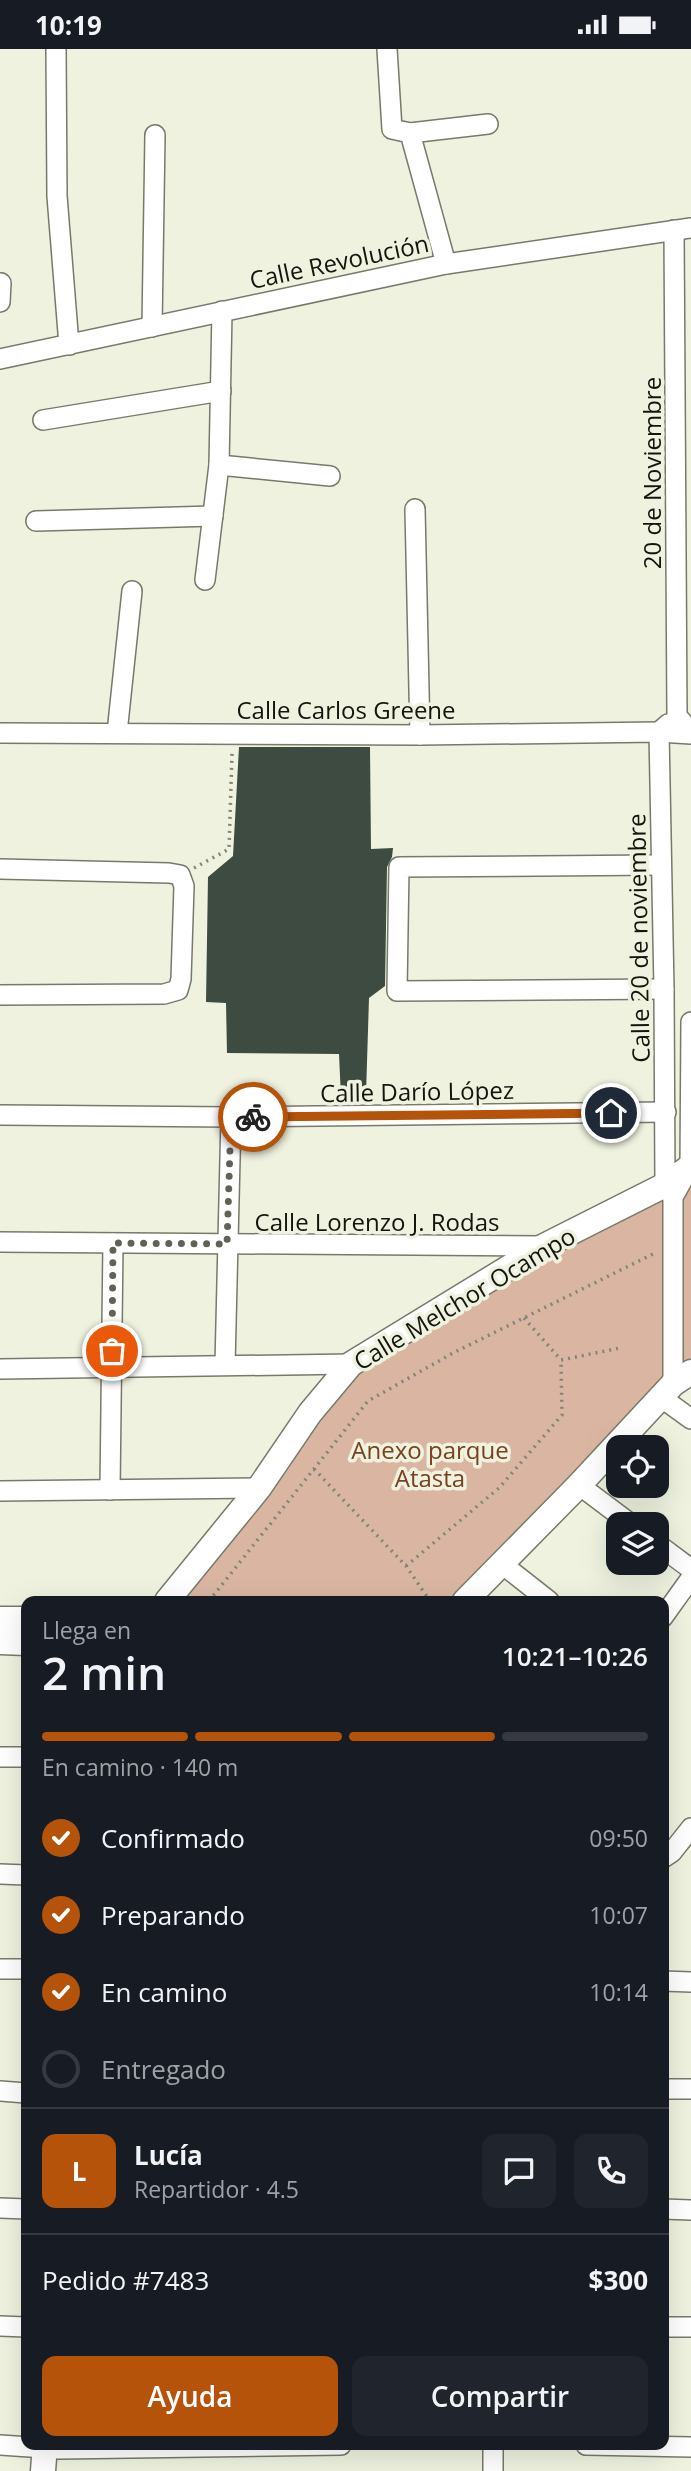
<!DOCTYPE html>
<html lang="es">
<meta charset="utf-8">
<style>
body{margin:0;font-family:"Open Sans",sans-serif;background:#20242c;color:#f1f3f6;height:100vh;display:flex;flex-direction:column;font-size:26px;white-space:nowrap}
*{box-sizing:border-box;margin:0}
p{font-size:23px;color:#9ea1a6}
.icon{flex:none;width:38px;height:38px;fill:none;stroke:currentColor;stroke-width:2;stroke-linecap:round;stroke-linejoin:round}
.map{position:relative;flex:1;overflow:hidden}
.details{position:absolute;left:21px;top:1547px;width:648px;height:854px;display:flex;flex-direction:column;background:#171b24;border-radius:14px;box-shadow:0 7px 28px #0002}
.details>*{flex:none}
.buttons{position:absolute;left:606px;top:1386px;display:grid;gap:14px}
.buttons a{display:grid;place-items:center;width:63px;height:63px;border-radius:14px;background:#171b24;box-shadow:0 7px 28px #0002;font-size:35px}
.pin{position:absolute;display:grid;place-items:center;width:60px;height:60px;color:#fff;margin:-30px;border:4px solid #fff;border-radius:50%;box-shadow:0 2px 7px #0007}
.courier{position:absolute;display:grid;place-items:center;width:70px;height:70px;margin:-35px;border:5px solid #b45309;border-radius:50%;background:#fff;color:#222;box-shadow:0 2px 9px #0007}
.overview em{font-style:normal;font-weight:600}
.overview div{display:flex;flex-direction:column-reverse}
.overview{display:flex;align-items:center;justify-content:space-between;height:119px;padding:0 21px}
h1{font-size:46px;font-weight:600;line-height:52px}
.bar{display:grid;grid-template-columns:repeat(4,1fr);gap:10px 7px;align-content:center;height:84px;padding:0 21px}
.bar i{height:9px;border-radius:5px;background:#363941}
.bar .selected{background:#b45309}
.bar p{grid-column:span 4}
.line{display:flex;align-items:center;gap:18px;padding:0 21px;border-top:2px solid #363941}
.line div{flex:1}
.round{display:grid;place-items:center;flex:none;width:74px;height:74px;border-radius:14px;background:#20242c}
ol{padding:0 21px;list-style:none}
li{display:flex;align-items:center;gap:21px;height:77px}
li p{margin-inline-start:auto}
li .icon{padding:7px;border-radius:50%;background:#b45309;color:#fff;stroke-width:4}
li:last-child{color:#9ea1a6}
li i{width:38px;height:38px;border:4px solid #363941;border-radius:50%}
.cta{display:flex;gap:14px;margin-top:auto;padding:14px 21px}
.cta a{flex:1;height:80px;border-radius:14px;background:#b45309;color:#fff;font-size:28px;font-weight:600;line-height:80px;text-align:center}
.cta a+a{background:#20242c;color:#f1f3f6}
.status{display:flex;justify-content:space-between;align-items:center;height:49px;padding:0 35px;background:#171b24;direction:ltr}
.status svg{height:19px;fill:currentColor}
.map>svg:first-child{display:block}
.green{fill:#dab6a2}
.building{fill:#3e4b40}
.lines{fill:none;stroke-linecap:round;stroke-linejoin:round}
.minor-casing{stroke:#777a6a;stroke-width:22}
.tertiary-casing{stroke:#777a6a;stroke-width:27}
.path{stroke:#828578;stroke-width:3.5;stroke-dasharray:2 5;stroke-linecap:butt}
.minor{stroke:#fff;stroke-width:19}
.tertiary{stroke:#fff;stroke-width:24}
.done{stroke:#606257;stroke-width:7;stroke-dasharray:0 12.6}
.route{stroke:#b45309;stroke-width:9}
.labels{text-anchor:middle;dominant-baseline:central;stroke-width:7;stroke-linejoin:round;paint-order:stroke}
.street-label{font-size:24px;fill:#14150e;stroke:#eef2df}
.park-label{font-size:24px;fill:#79411d;stroke:#eef2df}
</style>
<div class="status"><b>10:19</b><svg viewBox="0 0 49 12"><path d="M0 12V9h3v3zM5 12V6h3v6zM10 12V3h3v9zM15 12V0h3v12zM26 1h20v11H26zM47 4h2v5h-2z"/></svg></div>
<div class="map">
<svg width="691" height="2422" viewBox="0 0 691 2422">
<rect width="100%" height="100%" fill="#eef2df"/>
<polygon class="green" points="691,1117 691,1323 465,1552 167,1552 351,1315"/>
<polygon class="building" points="239,698 370,698 371,800 393,799 392,808 387,818 385,937 369,949 366,1045 341,1049 339,1005 227,1004 226,954 206,953 208,828 233,807"/>
<g class="lines">
<defs>
<g id="minor">
<polyline points="56,0 57,147 69,296"/>
<polyline points="387,0 392,80 410,84 446,215"/>
<polyline points="410,84 488,75"/>
<polyline points="674,181 677,667 691,683"/>
<polyline points="0,253 1,234"/>
<polyline points="152,278 155,86"/>
<polyline points="0,310 446,215 691,179"/>
<polyline points="43,371 221,342"/>
<polyline points="219,416 330,427"/>
<polyline points="415,460 420,686"/>
<polyline points="36,472 213,467"/>
<polyline points="205,531 219,416 222,262"/>
<polyline points="668,675 659,683 664,940 665,1136 673,1148"/>
<polyline points="0,684 420,686 659,683 691,685"/>
<polyline points="117,684 132,542"/>
<polyline points="661,816 399,818 397,942 664,940"/>
<polyline points="0,820 169,824 180,826 184,837 181,930 178,941 164,945 0,946"/>
<polyline points="0,1066 231,1068 666,1063"/>
<polyline points="0,1193 544,1197"/>
<polyline points="225,1316 231,1068"/>
<polyline points="0,1320 351,1315"/>
<polyline points="673,1335 673,1148 690,1118 691,973"/>
<polyline points="662,1349 691,1370"/>
<polyline points="579,1436 631,1475"/>
<polyline points="110,1441 113,1194"/>
<polyline points="0,1442 259,1439"/>
<polyline points="656,1494 691,1520"/>
<polyline points="502,1515 549,1552"/>
<polyline points="663,1568 691,1529"/>
<polyline points="0,1708 26,1708"/>
<polyline points="663,1809 672,1803 691,1779"/>
<polyline points="0,1825 26,1826"/>
<polyline points="0,1920 26,1920"/>
<polyline points="663,1932 691,1933"/>
<polyline points="663,2040 691,2040"/>
<polyline points="0,2042 26,2044"/>
<polyline points="0,2159 26,2160"/>
<polyline points="663,2160 691,2161"/>
<polyline points="0,2277 26,2278"/>
<polyline points="663,2278 691,2278"/>
<polyline points="0,2396 59,2400 341,2396"/>
<polyline points="493,2396 493,2422"/>
<polyline points="586,2396 691,2398"/>
</g>
<g id="tertiary">
<polyline points="167,1552 259,1439 310,1364 351,1315 544,1197 665,1136 691,1117"/>
<polyline points="465,1552 579,1436 673,1335 691,1323"/>
<polyline points="0,1570 26,1570"/>
<polyline points="0,1593 26,1594"/>
<polyline points="43,2422 45,2396"/>
</g>
</defs>
<use href="#minor" class="minor-casing"/>
<use href="#tertiary" class="tertiary-casing"/>
<g class="path">
<polyline points="194,819 229,800 232,704"/>
<polyline points="524,1269 561,1311"/>
<polyline points="314,1420 406,1517 430,1552"/>
<polyline points="406,1517 499,1439 562,1366 561,1311 620,1299"/>
<polyline points="209,1552 368,1352 453,1304 655,1204"/>
</g>
<use href="#minor" class="minor"/>
<use href="#tertiary" class="tertiary"/>
</g>
<g class="lines">
<polyline class="done" points="112,1302 113,1194 227,1195 231,1068 253,1068"/>
<polyline class="route" points="253,1068 611,1064"/>
</g>
<g class="labels">
<g class="street-label">
<text transform="translate(339 212) rotate(-12)">Calle Revolución</text>
<text transform="translate(651 424) rotate(-90)">20 de Noviembre</text>
<text x="346" y="660">Calle Carlos Greene</text>
<text transform="translate(638 889) rotate(-91)">Calle 20 de noviembre</text>
<text transform="translate(417 1042) rotate(-1)">Calle Darío López</text>
<text x="377" y="1172">Calle Lorenzo J. Rodas</text>
<text transform="translate(464 1249) rotate(-31)">Calle Melchor Ocampo</text>
</g>
<g class="park-label">
<text x="430" y="1400">Anexo parque<tspan x="430" dy="28">Atasta</tspan></text>
</g>
</g>
</svg>
<div class="buttons">
<a><svg class="icon" aria-label="locate" viewBox="0 0 24 24"><circle cx="12" cy="12" r="6"/><path d="M12 2v4M12 18v4M2 12h4M18 12h4"/></svg></a>
<a><svg class="icon" aria-label="layers" viewBox="0 0 24 24"><path d="M12 4l9 5-9 5-9-5zM3 14l9 5 9-5"/></svg></a>
</div>
<div class="pin" style="left:112px;top:1302px;background:#ea580c"><svg class="icon" aria-label="bag" viewBox="0 0 24 24"><path d="M5 8h14l-1 12H6zM9 8a3 3 0 0 1 6 0"/></svg></div>
<div class="pin" style="left:611px;top:1064px;background:#1f2937"><svg class="icon" aria-label="home" viewBox="0 0 24 24"><path d="M3 11l9-7 9 7M6 9v11h12V9"/></svg></div>
<div class="courier" style="left:253px;top:1068px"><svg class="icon" aria-label="bike" viewBox="0 0 24 24"><circle cx="6" cy="16" r="4"/><circle cx="18" cy="16" r="4"/><path d="M6 16l4-8h5l3 8M10 8l3 8H6M13 5h3"/></svg></div>
<section class="details">
<div class="overview"><div><h1>2 min</h1><p>Llega en</p></div><em>10:21–10:26</em></div>
<div class="bar"><i class="selected"></i><i class="selected"></i><i class="selected"></i><i></i><p>En camino · 140 m</p></div>
<ol>
<li><svg class="icon" aria-label="check" viewBox="0 0 24 24"><path d="M5 12l5 5 9-10"/></svg>Confirmado<p>09:50</p></li>
<li><svg class="icon" aria-label="check" viewBox="0 0 24 24"><path d="M5 12l5 5 9-10"/></svg>Preparando<p>10:07</p></li>
<li><svg class="icon" aria-label="check" viewBox="0 0 24 24"><path d="M5 12l5 5 9-10"/></svg>En camino<p>10:14</p></li>
<li><i></i>Entregado</li>
</ol>
<div class="line" style="height:126px"><b class="round" style="background:#b45309;color:#fff">L</b><div><b>Lucía</b><p>Repartidor · 4.5</p></div><a class="round"><svg class="icon" aria-label="chat" viewBox="0 0 24 24"><path d="M4 5h16v11H9l-5 4z"/></svg></a><a class="round"><svg class="icon" aria-label="phone" viewBox="0 0 24 24"><path d="M5 4h4l2 5-3 2q2 4 5 5l2-3 5 2v4C11 20 4 13 5 4z"/></svg></a></div>
<div class="line" style="height:91px"><div>Pedido #7483</div><b>$300</b></div>
<div class="cta"><a>Ayuda</a><a>Compartir</a></div>
</section>
</div>
